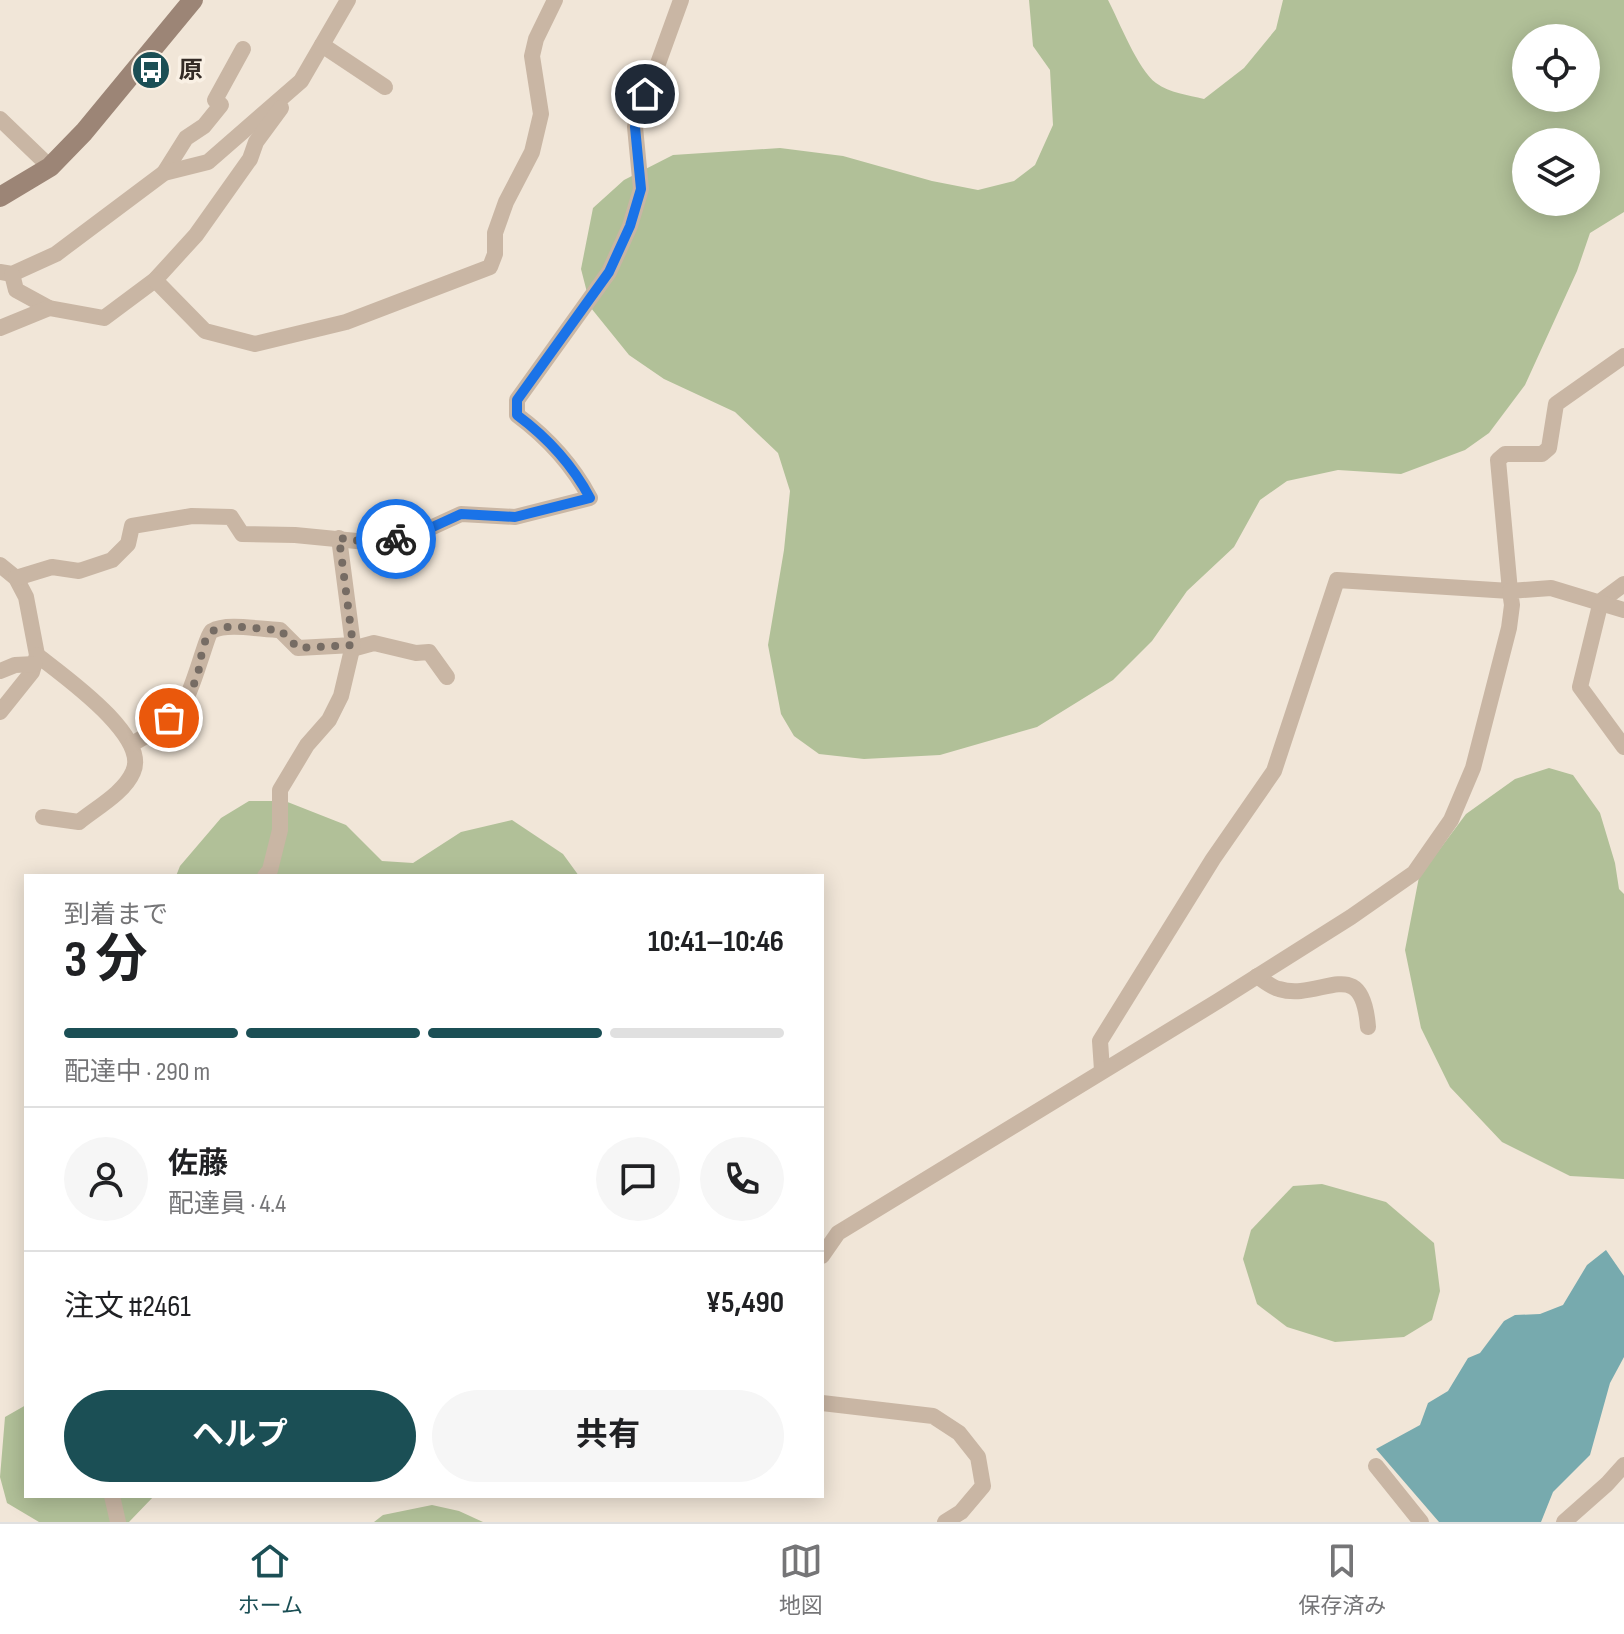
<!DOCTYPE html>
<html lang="ja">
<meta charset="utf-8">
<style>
body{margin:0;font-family:"Sofia Sans Condensed","Noto Sans JP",sans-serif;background:#f6f6f6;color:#202124;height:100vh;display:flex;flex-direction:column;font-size:30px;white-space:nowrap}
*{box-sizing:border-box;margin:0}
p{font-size:26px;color:#757577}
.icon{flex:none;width:44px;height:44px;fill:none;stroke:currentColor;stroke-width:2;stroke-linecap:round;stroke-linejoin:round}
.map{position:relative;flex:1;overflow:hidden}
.details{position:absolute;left:24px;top:874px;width:800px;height:624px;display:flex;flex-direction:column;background:#fff;border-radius:0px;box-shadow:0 4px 20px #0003}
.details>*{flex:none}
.buttons{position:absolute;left:1512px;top:24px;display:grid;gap:16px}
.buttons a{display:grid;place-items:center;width:88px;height:88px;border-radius:50%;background:#fff;box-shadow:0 4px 20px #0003;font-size:40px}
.pin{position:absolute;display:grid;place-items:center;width:68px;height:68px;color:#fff;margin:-34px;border:4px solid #fff;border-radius:50%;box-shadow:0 2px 8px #0007}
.courier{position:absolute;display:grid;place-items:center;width:80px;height:80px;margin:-40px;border:6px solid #1a73e8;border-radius:50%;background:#fff;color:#222;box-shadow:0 2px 10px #0007}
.summary em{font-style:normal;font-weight:700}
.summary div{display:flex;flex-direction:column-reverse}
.summary{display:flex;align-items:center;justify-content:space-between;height:136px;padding:0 40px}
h1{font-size:52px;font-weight:700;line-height:60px}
.bar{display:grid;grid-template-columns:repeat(4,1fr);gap:12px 8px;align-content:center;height:96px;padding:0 40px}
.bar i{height:10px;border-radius:6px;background:#e0e0e0}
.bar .current{background:#1b4f55}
.bar p{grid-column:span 4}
.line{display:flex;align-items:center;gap:20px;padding:0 40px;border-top:2px solid #e0e0e0}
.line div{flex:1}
.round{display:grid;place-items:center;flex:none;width:84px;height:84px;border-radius:42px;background:#f6f6f6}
.button{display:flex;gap:16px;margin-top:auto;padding:16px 40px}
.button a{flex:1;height:92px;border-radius:48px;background:#1b4f55;color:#fff;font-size:32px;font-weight:700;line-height:92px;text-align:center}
.button a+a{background:#f6f6f6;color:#202124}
.dock{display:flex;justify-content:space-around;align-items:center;height:112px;border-top:2px solid #e0e0e0;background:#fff;font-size:22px;color:#757577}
.dock a{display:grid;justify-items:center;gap:4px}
.dock .current{color:#1b4f55}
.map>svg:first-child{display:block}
.green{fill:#b1c098;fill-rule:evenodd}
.water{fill:#77aaae}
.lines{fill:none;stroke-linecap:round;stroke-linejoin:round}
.street{stroke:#c9b6a4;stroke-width:16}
.secondary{stroke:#9c8576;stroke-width:20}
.done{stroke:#766c64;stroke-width:8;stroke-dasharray:0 14.4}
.route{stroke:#1a73e8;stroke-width:10}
.labels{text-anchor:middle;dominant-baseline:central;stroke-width:7;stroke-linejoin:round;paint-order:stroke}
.poi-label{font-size:24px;font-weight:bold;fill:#342b26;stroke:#f9f0e4;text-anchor:start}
</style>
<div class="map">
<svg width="1624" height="1522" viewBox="0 0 1624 1522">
<rect width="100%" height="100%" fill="#f1e6d8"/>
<g class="green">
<path d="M1029,0h79c11,21 30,70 48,83 14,10 32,12 48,16l40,-31 32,-39 7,-29h341v212l-34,21 -13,38 -52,114 -36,48 -24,17 -64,24 -63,-4 -51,11 -27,19 -26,47 -47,44 -35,50 -39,39 -76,47 -97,28 -76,4 -45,-5 -25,-18 -13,-22 -13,-69 16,-95 6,-59 -12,-38 -43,-41 -71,-33 -35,-24 -38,-47 -10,-39 12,-61 31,-28 49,-25 107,-7 63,8 89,25 46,9 36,-9 21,-16 18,-40 -3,-55 -17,-24zM1526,38h60v60h-60zM1526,142h60v60h-60z"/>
<polygon points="1549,768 1573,775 1600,813 1615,863 1619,889 1624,894 1624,1179 1570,1176 1502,1142 1450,1087 1421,1028 1405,950 1419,877 1466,814 1515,779"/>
<polygon points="249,801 285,801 346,825 382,861 413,863 461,832 512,820 563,854 579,876 176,876 180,866 221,818"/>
<polygon points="1322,1184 1386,1202 1434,1243 1440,1291 1432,1320 1404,1337 1335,1342 1287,1327 1257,1304 1243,1259 1251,1230 1293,1186"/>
<polygon points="26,1405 26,1496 154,1496 129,1522 39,1522 7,1503 0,1477 5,1417"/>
<polygon points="432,1505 459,1511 483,1522 374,1522 383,1515"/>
</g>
<polygon class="water" points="1606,1250 1624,1276 1624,1357 1610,1383 1590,1455 1553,1492 1541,1522 1439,1522 1376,1449 1420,1425 1428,1403 1448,1391 1468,1358 1480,1353 1504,1321 1515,1315 1540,1314 1563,1305 1587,1265"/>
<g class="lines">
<g class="street">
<polyline points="322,45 385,87"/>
<polyline points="0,119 50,167"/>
<polyline points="164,173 186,138 204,126 221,105 215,100 243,49"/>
<polyline points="0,272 12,274 56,254 164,173 208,162 301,81 348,0"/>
<polyline points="12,274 16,290 49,308 104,318 155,280 196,235 250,159 256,142 281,108"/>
<polyline points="155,280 205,331 255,344 346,322 490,267 495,254 495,233 506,202 532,152 541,114 532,56 536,39 555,0"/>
<polyline points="0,328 49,308"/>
<polyline points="0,565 16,578 26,597 37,655 32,672 0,712"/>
<path d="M16,578l36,-11 27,4 33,-11 16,-16 4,-18 60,-10 39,1 11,17 53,1 82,8 36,-7 48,-22 54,3 75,-19c-18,-34 -42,-60 -73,-83v-15l92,-128 21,-46 11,-37 -6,-62 46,-127"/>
<polyline points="1624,584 1601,601 1580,687 1624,747"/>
<polyline points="352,649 374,643 416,653 429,652 447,677"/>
<path d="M37,655c25,20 113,81 96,117 -9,21 -37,36 -54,50l-36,-5"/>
<polyline points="0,671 15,665 35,664"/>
<path d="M132,744c17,-10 39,-21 50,-38 11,-14 24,-71 30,-75 15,-9 50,-1 68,-1l18,18 55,-3"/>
<polyline points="265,876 270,870 280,830 280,790 307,745 329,720 341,696 353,645 339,538"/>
<path d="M1257,976c6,4 14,11 22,13 42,13 83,-38 89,38"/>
<polyline points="1102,1070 1100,1041 1213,859 1274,771 1337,580 1510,591 1498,460 1505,454 1542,454 1549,448 1556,404 1624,356"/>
<polyline points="822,1256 838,1233 1218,1001 1351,917 1414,873 1451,820 1473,768 1509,628 1512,605 1510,591 1551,588 1624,610"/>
<polyline points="822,1403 933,1416 959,1433 978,1457 983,1486 961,1512 945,1522"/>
<polyline points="1376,1466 1421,1522"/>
<polyline points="112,1496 118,1522"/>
<polyline points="1564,1522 1607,1484 1624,1465"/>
</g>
<polyline class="secondary" points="0,197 50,167 84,132 193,0"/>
</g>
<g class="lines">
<path class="done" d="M169,718c13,-11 21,-24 28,-41 4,-12 4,-39 16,-46 14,-9 49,-1 67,-1l18,18 55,-3 -14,-107 38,5 19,-4"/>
<path class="route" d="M396,539l17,-3 48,-22 54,3 75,-19c-18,-34 -42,-60 -73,-83v-15l92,-128 21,-46 11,-37 -6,-62 10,-33"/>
</g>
<defs>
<symbol id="bus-disc" viewBox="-11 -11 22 22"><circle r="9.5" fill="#1b4f55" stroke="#f9f0e4"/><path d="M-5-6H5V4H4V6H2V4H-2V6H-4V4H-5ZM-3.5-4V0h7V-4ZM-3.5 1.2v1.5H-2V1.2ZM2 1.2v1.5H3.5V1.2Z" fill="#fff"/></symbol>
</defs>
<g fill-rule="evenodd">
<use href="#bus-disc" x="129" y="48" width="44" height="44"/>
</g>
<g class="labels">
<g class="poi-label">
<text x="179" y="70">原</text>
</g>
</g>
</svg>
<div class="buttons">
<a><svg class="icon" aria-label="locate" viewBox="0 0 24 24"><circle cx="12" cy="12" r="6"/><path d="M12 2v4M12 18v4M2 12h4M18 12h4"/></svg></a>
<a><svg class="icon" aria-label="layers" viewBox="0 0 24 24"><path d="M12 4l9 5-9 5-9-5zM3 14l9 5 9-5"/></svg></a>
</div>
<div class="pin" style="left:169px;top:718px;background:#ea580c"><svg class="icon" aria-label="bag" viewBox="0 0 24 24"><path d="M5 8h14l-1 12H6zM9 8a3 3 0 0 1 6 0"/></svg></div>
<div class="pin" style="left:645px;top:94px;background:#1f2937"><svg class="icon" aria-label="home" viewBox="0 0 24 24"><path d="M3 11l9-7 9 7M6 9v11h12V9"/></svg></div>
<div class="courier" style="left:396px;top:539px"><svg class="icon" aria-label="bike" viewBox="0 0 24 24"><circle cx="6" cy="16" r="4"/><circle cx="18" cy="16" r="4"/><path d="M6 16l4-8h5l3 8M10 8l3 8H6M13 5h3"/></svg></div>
<section class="details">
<div class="summary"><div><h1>3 分</h1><p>到着まで</p></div><em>10:41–10:46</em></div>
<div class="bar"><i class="current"></i><i class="current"></i><i class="current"></i><i></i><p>配達中 · 290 m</p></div>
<div class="line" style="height:144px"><a class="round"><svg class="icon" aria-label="person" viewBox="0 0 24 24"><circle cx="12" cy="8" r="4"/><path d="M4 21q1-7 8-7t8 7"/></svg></a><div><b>佐藤</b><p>配達員 · 4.4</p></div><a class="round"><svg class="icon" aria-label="chat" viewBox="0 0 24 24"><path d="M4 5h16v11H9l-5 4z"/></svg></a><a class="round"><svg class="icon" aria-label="phone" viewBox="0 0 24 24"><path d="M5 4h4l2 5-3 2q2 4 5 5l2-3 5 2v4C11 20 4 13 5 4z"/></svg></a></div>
<div class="line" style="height:104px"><div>注文 #2461</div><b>¥5,490</b></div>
<div class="button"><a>ヘルプ</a><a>共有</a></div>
</section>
</div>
<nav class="dock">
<a class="current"><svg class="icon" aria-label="home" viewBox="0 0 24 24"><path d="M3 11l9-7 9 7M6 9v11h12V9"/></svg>ホーム</a>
<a><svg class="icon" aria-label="map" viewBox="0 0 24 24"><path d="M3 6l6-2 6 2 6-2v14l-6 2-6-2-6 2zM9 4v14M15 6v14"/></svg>地図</a>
<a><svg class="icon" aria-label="saved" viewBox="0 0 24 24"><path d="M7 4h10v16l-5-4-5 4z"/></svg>保存済み</a>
</nav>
